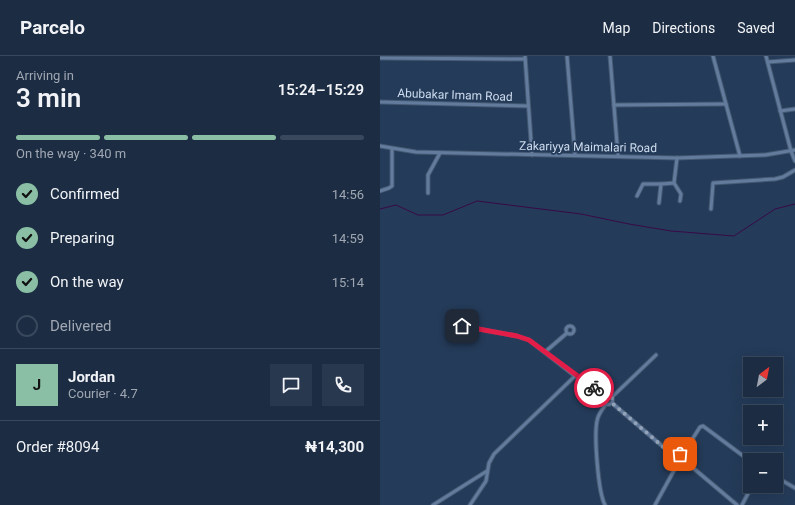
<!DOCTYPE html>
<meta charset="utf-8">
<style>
body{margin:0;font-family:Roboto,sans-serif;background:#28384e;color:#f1f3f6;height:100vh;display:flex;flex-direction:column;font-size:15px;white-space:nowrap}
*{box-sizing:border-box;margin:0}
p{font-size:13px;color:#a0a7b2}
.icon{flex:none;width:22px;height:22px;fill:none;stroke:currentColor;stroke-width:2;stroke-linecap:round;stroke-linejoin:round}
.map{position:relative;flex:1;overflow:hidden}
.details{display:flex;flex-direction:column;background:#1b2c43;width:380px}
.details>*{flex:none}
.needle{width:26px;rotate:32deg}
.fabs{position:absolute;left:363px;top:301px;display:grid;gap:8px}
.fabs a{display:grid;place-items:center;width:40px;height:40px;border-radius:0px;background:#1b2c43;box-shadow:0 4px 16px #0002,0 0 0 1px #39485c;font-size:20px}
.pin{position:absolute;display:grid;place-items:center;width:34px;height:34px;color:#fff;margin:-17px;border-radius:8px;box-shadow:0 2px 6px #0006}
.courier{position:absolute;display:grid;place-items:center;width:40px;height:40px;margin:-20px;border:3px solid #e11d48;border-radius:50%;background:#fff;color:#222;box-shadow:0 1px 5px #0007}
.head em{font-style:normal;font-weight:600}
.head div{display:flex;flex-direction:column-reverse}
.head{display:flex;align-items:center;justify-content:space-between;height:68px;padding:0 16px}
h1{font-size:26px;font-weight:600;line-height:30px}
.bar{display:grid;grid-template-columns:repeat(4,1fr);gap:6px 4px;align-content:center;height:48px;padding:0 16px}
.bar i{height:5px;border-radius:3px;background:#39485c}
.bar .selected{background:#8abfa5}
.bar p{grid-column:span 4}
.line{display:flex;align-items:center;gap:10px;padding:0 16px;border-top:1px solid #39485c}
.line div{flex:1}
.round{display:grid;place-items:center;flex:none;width:42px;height:42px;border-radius:0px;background:#28384e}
ol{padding:0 16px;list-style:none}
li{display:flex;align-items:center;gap:12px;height:44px}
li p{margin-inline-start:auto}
li .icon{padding:4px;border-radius:50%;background:#8abfa5;color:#111;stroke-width:4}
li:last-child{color:#a0a7b2}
li i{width:22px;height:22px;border:2px solid #39485c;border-radius:50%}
header{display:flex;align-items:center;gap:24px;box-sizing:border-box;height:56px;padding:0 20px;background:#1b2c43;border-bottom:1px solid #39485c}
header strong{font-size:19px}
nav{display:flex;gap:22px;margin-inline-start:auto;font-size:14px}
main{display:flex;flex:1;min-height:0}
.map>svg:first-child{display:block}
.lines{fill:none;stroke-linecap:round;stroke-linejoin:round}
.stream{stroke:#390a49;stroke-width:1}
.minor-casing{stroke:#455972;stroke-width:5}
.minor{stroke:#637c9d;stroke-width:3}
.done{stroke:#92a3ba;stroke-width:4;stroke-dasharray:0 7.2}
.route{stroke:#e11d48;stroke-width:5}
.labels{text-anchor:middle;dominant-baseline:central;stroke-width:3.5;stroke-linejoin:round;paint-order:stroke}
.street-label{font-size:12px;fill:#cddbee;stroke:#243b59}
</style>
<header>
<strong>Parcelo</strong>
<nav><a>Map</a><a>Directions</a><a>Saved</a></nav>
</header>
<main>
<section class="details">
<div class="head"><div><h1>3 min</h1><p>Arriving in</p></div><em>15:24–15:29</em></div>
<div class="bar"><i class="selected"></i><i class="selected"></i><i class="selected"></i><i></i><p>On the way · 340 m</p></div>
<ol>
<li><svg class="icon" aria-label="check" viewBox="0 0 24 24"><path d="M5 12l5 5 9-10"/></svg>Confirmed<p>14:56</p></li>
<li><svg class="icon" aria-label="check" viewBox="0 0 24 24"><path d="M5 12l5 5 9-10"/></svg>Preparing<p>14:59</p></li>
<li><svg class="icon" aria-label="check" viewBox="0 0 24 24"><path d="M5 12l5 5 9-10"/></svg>On the way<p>15:14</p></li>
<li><i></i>Delivered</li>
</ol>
<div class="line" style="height:72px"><b class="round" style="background:#8abfa5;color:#111">J</b><div><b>Jordan</b><p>Courier · 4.7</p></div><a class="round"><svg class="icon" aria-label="chat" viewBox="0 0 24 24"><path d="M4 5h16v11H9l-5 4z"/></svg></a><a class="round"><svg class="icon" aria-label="phone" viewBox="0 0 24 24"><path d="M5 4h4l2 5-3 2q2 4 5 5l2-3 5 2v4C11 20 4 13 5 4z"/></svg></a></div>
<div class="line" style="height:52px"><div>Order #8094</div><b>₦14,300</b></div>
</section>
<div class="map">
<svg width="415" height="449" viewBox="0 0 415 449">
<rect width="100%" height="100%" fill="#243b59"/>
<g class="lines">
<polyline class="stream" points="0,153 16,149 38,159 63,159 97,145 201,158 249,168 291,175 354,180 395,153 415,148"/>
<defs>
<g id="minor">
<polyline points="145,0 152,99"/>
<polyline points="187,0 195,99"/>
<polyline points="230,0 238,100"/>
<polyline points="333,0 360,100"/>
<polyline points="386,0 411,95 415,105"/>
<polyline points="0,2 145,3"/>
<polyline points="388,6 415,4"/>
<polyline points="0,46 148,50"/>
<polyline points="234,49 346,48"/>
<polyline points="400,55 415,53"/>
<polyline points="0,90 36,96 297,102 385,99 415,94"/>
<polyline points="294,127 301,138 300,145"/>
<polyline points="281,128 294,127 297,102"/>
<polyline points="0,135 9,132 12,130 12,93"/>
<polyline points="48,137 48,119 60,97"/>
<polyline points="257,140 263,128 281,128 279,147"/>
<polyline points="331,153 333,127 395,123 403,121 415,114"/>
<polyline points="82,270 137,280 149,284 195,320 226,340"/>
<circle cx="190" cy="274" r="4"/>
<polyline points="165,296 187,277"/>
<circle cx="228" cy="344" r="4.5"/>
<polyline points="232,341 276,299"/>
<polyline points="232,347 295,401"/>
<circle cx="300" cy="404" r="6"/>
<polyline points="303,398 320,371 323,370 370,405"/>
<polyline points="306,406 357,449"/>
<polyline points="396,421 415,432"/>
<polyline points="53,449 107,415"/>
<polyline points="90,449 106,425 109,407 114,398 195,320"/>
<path d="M225,449c-7,-13 -11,-69 -8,-84 1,-7 5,-11 9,-17"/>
<polyline points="275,449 297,409"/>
<polyline points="362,449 372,430"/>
</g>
</defs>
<use href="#minor" class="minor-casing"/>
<use href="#minor" class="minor"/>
</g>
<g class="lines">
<polyline class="done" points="214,332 226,340 232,341 232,347 295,401 300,398"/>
<polyline class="route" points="82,270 137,280 149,284 214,332"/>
</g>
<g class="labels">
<g class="street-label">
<text transform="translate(75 39) rotate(2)">Abubakar Imam Road</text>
<text transform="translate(208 91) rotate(1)">Zakariyya Maimalari Road</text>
</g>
</g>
</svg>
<div class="fabs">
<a><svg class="needle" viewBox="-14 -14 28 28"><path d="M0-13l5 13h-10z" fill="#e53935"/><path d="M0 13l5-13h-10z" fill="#a0a7b2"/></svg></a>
<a>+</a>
<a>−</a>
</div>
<div class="pin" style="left:300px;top:398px;background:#ea580c"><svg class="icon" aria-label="bag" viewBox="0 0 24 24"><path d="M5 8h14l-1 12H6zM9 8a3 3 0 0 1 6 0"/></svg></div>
<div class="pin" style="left:82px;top:270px;background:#1f2937"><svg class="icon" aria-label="home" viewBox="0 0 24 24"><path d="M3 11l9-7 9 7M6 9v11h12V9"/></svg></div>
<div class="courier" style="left:214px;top:332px"><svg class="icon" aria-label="bike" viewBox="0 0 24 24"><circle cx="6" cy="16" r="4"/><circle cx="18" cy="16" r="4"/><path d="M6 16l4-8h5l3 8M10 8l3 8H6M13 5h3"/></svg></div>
</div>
</main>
